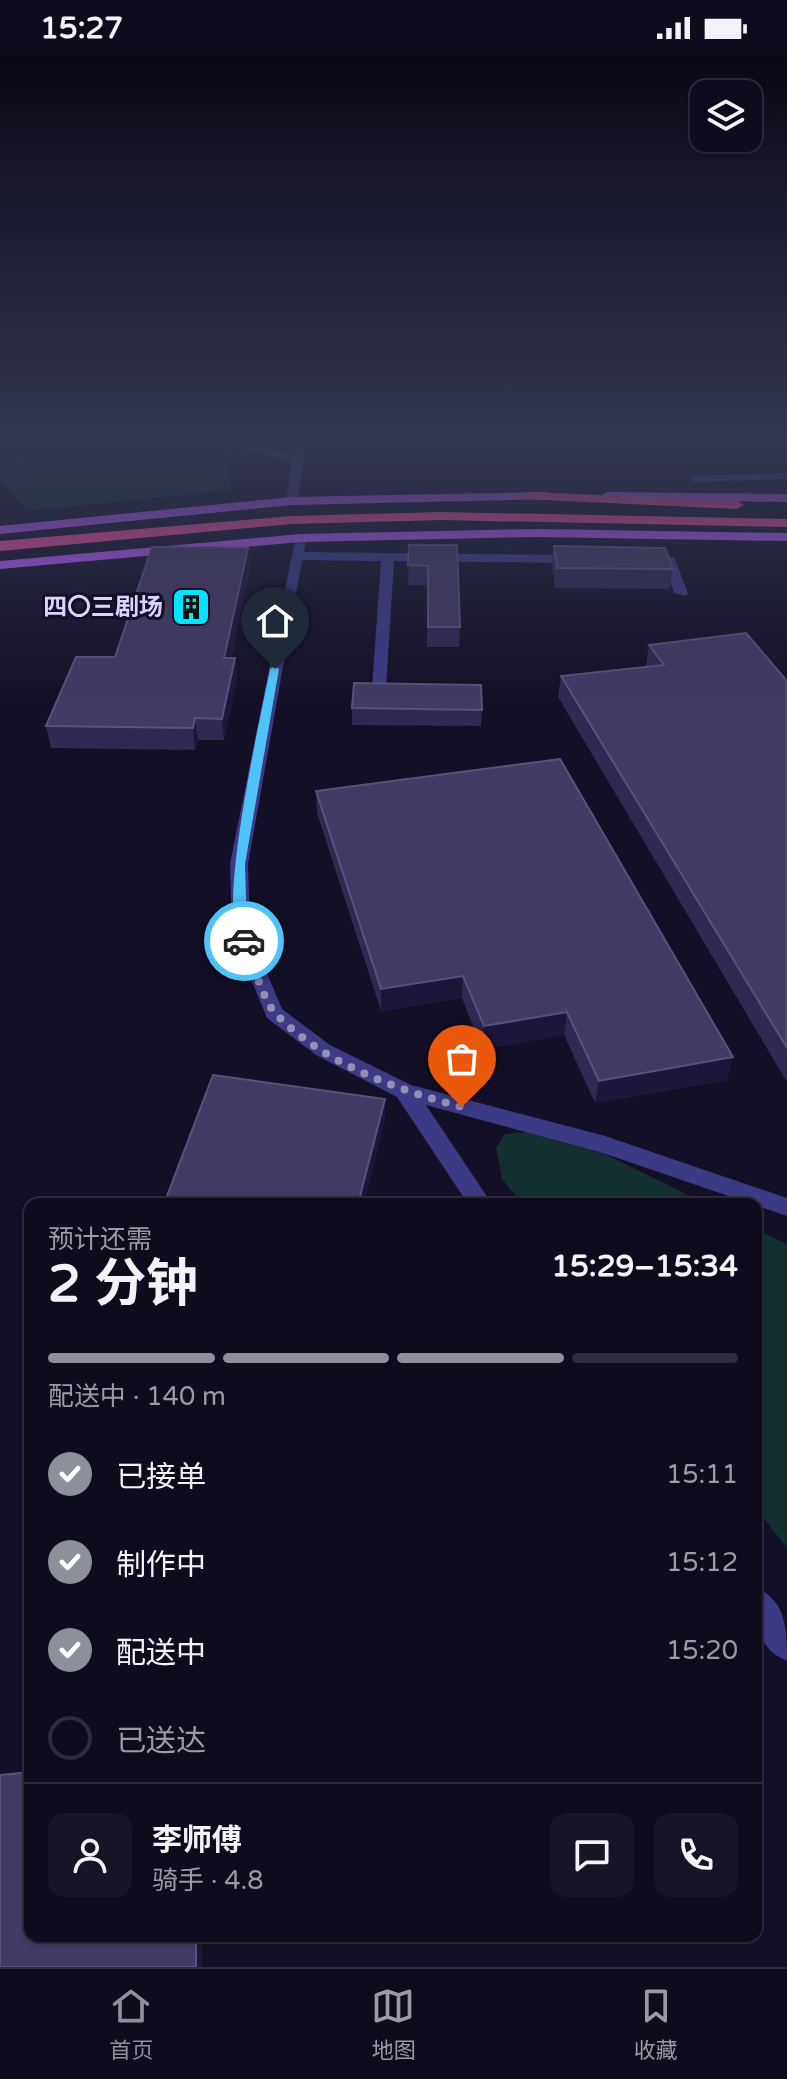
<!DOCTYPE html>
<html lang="zh">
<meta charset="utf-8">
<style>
body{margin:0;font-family:"Varela Round","Noto Sans SC",sans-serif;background:#171425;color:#f1f3f6;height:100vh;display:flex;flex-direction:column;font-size:30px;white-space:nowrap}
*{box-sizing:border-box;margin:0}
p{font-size:26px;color:#9b9ba3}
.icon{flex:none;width:44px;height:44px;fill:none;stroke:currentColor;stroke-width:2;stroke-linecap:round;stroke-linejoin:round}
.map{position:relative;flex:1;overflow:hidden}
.drawer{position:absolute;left:24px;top:1142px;width:738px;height:744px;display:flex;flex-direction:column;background:#0e0b1c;border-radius:16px;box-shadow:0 2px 6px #0004,0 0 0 2px #2e2b3b}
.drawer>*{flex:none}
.fabs{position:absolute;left:690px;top:24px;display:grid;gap:16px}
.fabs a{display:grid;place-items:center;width:72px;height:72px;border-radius:16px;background:#0e0b1c;box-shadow:0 2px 6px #0004,0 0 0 2px #2e2b3b;font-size:40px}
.pin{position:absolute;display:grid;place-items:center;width:68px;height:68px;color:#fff;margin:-82px -34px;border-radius:50% 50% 50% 0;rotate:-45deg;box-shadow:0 0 8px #0007}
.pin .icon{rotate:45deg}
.courier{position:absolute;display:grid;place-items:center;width:80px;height:80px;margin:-40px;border:6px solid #4fc3f7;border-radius:50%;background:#fff;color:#222;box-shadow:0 2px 10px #0007}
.overview em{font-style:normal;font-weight:700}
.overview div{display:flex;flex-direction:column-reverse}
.overview{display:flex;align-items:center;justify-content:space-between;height:136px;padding:0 24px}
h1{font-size:52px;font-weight:700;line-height:60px}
.bar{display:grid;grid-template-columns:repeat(4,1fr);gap:12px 8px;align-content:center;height:96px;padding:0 24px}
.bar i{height:10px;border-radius:6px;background:#2e2b3b}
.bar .active{background:#8c9099}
.bar p{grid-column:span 4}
.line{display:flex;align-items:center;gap:20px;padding:0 24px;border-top:2px solid #2e2b3b}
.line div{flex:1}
.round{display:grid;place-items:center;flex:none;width:84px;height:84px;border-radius:16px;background:#171425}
ol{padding:0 24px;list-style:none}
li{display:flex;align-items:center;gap:24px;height:88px}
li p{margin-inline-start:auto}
li .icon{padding:8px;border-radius:50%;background:#8c9099;color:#fff;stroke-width:4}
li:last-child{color:#9b9ba3}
li i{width:44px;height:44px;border:4px solid #2e2b3b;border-radius:50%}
.status{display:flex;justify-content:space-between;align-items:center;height:56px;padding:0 40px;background:#0e0b1c;direction:ltr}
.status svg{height:22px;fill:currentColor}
.dock{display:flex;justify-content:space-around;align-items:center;height:112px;border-top:2px solid #2e2b3b;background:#0e0b1c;font-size:22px;color:#9b9ba3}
.dock a{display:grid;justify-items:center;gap:4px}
.dock .active{color:#8c9099}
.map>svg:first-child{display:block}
.green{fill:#12302f}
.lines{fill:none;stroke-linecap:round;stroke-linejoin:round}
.canal{fill:#0c2248;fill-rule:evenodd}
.minor{fill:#3d3a85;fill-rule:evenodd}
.major{fill:#c25bff;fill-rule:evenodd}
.highway{fill:#ff4fa3;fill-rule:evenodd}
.wall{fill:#312854}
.shaded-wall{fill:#1d163a}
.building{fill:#433a66;stroke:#5a527e;stroke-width:2}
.route{fill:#4fc3f7}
.done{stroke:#948fb3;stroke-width:8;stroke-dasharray:0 14.4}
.labels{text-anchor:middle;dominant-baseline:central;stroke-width:6;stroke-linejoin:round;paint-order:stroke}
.far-poi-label{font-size:24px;font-weight:bold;fill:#d9d4ff;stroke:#130f26;text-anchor:end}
</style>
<div class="status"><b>15:27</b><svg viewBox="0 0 49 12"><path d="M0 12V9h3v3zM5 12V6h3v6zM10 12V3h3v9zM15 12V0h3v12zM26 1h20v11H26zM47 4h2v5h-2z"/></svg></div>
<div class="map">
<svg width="787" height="1911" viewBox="0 0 787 1911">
<rect width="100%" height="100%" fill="#130f26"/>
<g class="green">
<polygon points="24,378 227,378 231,434 28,455 0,425 0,393"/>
<polygon points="526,1076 605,1098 706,1148 522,1148 502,1123 496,1092 505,1078"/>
<polygon points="756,1173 787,1188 787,1492 756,1452"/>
</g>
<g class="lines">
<polygon class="canal" points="85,378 103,378 66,403 0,420 0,410 54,397"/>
<g class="minor">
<polygon points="231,378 242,378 247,388 293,399 297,378 347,378 306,385 298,445 292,449 286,445 292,406 239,392"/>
<polygon points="787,417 787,423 695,426 689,423 695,420"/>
<polygon points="296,479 306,482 304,496 581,499 587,503 581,507 394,505 386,632 379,636 372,632 381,505 302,504 248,808 250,877 282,953 330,989 411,1029 605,1080 787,1142 787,1160 603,1097 426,1049 492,1148 468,1148 397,1041 316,999 267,962 232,877 230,808"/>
<polygon points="653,500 674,501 688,537 686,540 674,537 664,508 648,507 647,504"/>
<path d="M756,1531c31,14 31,44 31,74 -33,-13 -31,-44 -31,-74z"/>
</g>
<g class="major">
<polygon points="547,436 553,440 551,443 292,449 0,478 0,470 292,441"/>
<polygon points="607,436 787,438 787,446 603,443 601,440"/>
<polygon points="537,473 787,477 787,485 537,481 300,486 0,513 0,505 300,478"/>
</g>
<g class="highway">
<polygon points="529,436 737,445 744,449 737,453 524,443 522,440"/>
<polygon points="442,456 787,463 787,471 442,464 291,468 0,495 0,485 291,460"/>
</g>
</g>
<g class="wall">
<polygon points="409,489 457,489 460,571 459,591 427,591 427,529 408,529"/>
<polygon points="554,490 673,513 669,533 555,532 552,510"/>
<polygon points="250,511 231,602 235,602 237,623 224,684 198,684 195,694 51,692 46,670"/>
<polygon points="649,589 787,625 787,1026 558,641 561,620 647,611 646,610"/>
<polygon points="352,652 482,654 481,670 352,669"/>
<polygon points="316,735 733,1001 727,1024 595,1047 564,979 482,993 462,942 381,955 317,757"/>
</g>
<g class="shaded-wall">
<polygon points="248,492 250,511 226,623 224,602"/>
<polygon points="235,602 237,623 224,684 222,663"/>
<polygon points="195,662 198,684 195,694 193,672"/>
<polygon points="463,920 462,942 381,955 381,933"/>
<polygon points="567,956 564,979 482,993 484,970"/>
<polygon points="733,1001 727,1024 595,1047 599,1025"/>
<polygon points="385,1043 385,1065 364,1148 358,1148"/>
<rect x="196" y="1880" width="6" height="31"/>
</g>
<g class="building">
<polygon points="409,489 457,489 460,571 428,571 428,510 408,509"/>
<polygon points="554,490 665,492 673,513 557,512"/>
<polygon points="152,491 248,492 224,602 235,602 222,663 195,662 193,672 46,670 76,601 115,601"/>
<polygon points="746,577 787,625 787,992 561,620 664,609 649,589"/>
<polygon points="354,627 481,629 482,654 352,652"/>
<polygon points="560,703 733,1001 599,1025 567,956 484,970 463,920 381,933 316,735"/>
<polygon points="213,1019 385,1043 358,1148 164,1148"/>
<polygon points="30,1716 30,1880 196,1880 196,1911 0,1911 0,1719"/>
</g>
<linearGradient id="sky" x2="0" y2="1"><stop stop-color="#0a0815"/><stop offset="0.59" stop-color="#333752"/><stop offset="1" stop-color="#333752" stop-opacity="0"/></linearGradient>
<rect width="787" height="646" fill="url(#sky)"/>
<path class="route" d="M275,610l4,3 -34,195 2,69 3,8 -6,4c-33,-16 19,-237 26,-276z"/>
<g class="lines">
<path class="done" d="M244,885c8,19 19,60 32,73 48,50 122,76 186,93"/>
</g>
<defs>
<symbol id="building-square" viewBox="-11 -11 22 22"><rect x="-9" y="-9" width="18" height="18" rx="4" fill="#00e5ff" stroke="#130f26"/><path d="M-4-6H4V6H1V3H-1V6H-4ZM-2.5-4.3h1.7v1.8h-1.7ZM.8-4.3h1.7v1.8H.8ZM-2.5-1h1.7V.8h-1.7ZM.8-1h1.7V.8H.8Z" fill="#111"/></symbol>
</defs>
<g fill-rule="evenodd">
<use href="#building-square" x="169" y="529" width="44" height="44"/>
</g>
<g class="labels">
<g class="far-poi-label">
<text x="163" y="551">四〇三剧场</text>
</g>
</g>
</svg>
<div class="fabs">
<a><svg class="icon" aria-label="layers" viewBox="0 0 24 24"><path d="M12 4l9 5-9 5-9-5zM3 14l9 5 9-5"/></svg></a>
</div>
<div class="pin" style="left:462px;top:1051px;background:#ea580c"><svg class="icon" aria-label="bag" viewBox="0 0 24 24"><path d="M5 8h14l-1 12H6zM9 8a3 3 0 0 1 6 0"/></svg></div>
<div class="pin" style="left:275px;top:613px;background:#1f2937"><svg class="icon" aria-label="home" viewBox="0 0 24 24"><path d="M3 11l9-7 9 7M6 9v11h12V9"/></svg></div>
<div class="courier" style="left:244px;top:885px"><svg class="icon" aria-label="car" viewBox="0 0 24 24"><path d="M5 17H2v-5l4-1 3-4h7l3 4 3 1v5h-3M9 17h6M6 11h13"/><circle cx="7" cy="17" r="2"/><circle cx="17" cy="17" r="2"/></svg></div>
<section class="drawer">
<div class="overview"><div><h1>2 分钟</h1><p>预计还需</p></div><em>15:29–15:34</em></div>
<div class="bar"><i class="active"></i><i class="active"></i><i class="active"></i><i></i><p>配送中 · 140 m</p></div>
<ol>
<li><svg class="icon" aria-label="check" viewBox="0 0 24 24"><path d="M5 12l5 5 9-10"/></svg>已接单<p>15:11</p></li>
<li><svg class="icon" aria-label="check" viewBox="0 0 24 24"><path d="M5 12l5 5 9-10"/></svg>制作中<p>15:12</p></li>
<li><svg class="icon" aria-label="check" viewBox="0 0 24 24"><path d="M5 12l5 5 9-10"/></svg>配送中<p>15:20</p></li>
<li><i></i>已送达</li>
</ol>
<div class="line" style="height:144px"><a class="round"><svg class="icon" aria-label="person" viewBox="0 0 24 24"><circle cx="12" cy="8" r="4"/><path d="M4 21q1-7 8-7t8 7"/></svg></a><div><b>李师傅</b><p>骑手 · 4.8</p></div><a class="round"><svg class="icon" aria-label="chat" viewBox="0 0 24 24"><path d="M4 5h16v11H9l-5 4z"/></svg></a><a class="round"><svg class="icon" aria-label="phone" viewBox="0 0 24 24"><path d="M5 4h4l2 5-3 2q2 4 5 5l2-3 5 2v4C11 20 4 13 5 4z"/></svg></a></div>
</section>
</div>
<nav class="dock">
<a class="active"><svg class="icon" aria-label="home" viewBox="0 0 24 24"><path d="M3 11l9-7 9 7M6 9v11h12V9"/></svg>首页</a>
<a><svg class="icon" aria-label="map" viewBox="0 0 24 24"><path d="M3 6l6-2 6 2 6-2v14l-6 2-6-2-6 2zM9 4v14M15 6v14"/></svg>地图</a>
<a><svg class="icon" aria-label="saved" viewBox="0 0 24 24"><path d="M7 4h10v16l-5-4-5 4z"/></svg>收藏</a>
</nav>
